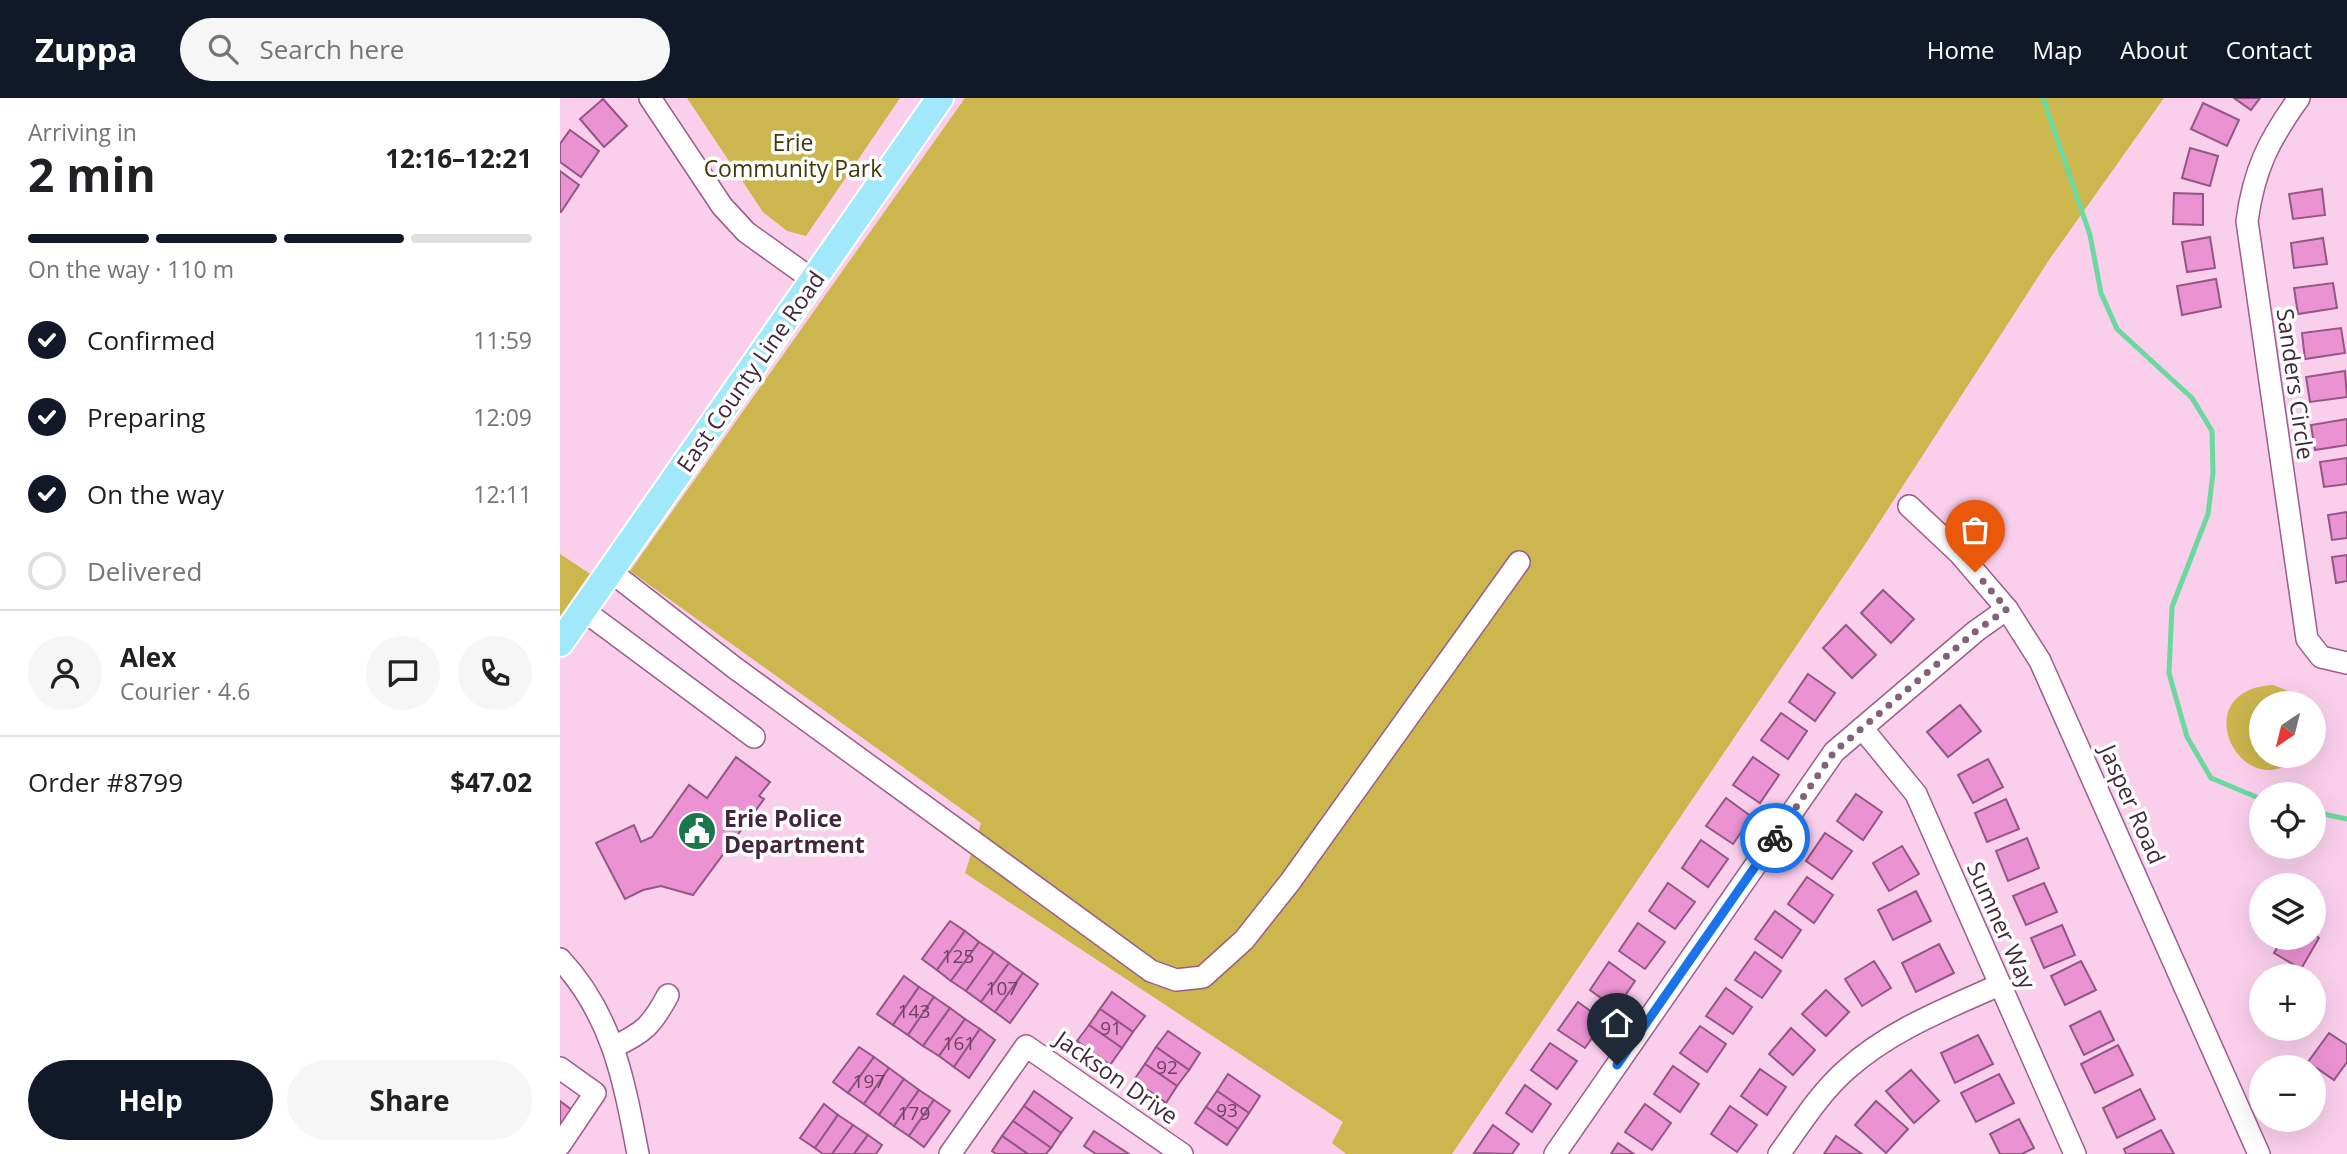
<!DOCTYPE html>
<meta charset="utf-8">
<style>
body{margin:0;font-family:"Open Sans",sans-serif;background:#f6f6f6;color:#202124;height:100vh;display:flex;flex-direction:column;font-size:26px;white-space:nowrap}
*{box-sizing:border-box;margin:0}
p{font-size:23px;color:#757577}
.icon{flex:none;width:38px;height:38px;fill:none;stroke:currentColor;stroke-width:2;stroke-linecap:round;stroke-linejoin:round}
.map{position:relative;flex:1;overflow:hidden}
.details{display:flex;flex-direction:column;background:#fff;width:560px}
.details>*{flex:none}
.needle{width:46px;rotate:215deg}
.fabs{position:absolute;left:1689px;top:593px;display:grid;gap:14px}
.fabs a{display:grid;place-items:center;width:77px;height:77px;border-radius:50%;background:#fff;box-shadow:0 7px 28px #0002;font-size:35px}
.pin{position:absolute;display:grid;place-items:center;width:60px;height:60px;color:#fff;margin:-72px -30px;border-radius:50% 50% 50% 0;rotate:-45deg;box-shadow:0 0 7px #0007}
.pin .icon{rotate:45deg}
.courier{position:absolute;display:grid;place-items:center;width:70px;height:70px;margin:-35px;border:5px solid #1a73e8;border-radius:50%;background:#fff;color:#222;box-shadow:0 2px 9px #0007}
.head em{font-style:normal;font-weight:700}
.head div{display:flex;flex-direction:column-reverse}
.head{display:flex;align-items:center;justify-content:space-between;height:119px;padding:0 28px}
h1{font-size:46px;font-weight:700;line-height:52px}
.bar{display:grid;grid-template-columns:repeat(4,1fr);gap:10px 7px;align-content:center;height:84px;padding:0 28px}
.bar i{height:9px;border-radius:5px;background:#e0e0e0}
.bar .selected{background:#111827}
.bar p{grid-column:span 4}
.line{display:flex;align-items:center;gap:18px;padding:0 28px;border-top:2px solid #e0e0e0}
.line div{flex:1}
.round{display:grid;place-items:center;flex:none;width:74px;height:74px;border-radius:37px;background:#f6f6f6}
ol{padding:0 28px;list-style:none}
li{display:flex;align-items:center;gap:21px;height:77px}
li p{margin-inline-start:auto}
li .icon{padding:7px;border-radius:50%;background:#111827;color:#fff;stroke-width:4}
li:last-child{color:#757577}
li i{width:38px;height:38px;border:4px solid #e0e0e0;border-radius:50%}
.button{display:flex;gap:14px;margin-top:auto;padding:14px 28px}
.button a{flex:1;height:80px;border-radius:42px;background:#111827;color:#fff;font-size:28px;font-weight:700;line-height:80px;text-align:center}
.button a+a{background:#f6f6f6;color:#202124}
header{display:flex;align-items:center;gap:42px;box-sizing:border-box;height:98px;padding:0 35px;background:#111827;color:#fff}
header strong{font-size:33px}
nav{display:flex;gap:38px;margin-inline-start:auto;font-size:24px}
.search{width:490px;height:63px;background:#f6f6f6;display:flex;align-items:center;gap:18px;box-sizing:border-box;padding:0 24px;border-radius:38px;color:#757577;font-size:26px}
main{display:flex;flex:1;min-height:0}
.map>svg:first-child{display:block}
.green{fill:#ccb64e}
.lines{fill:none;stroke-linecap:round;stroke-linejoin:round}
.stream{stroke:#6bd89d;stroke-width:5}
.building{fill:#ea92d2;stroke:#945684;stroke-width:2}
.minor-casing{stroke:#9c5d8a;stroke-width:24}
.major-casing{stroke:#fff;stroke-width:30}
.minor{stroke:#fff;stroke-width:21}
.major{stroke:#a0e8fa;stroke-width:26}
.done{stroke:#826279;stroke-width:7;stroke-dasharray:0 12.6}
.route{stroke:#1a73e8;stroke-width:9}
.labels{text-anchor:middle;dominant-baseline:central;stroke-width:7;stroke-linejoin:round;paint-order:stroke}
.number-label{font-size:19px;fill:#6c4261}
.park-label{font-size:23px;fill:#423908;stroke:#fff}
.street-label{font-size:23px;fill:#42273b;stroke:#fff}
.poi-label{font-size:23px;font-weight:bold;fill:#42273b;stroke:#fff;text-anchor:start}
</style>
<header>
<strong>Zuppa</strong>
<div class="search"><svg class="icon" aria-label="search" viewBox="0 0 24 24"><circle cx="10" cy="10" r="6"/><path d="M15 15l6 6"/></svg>Search here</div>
<nav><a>Home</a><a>Map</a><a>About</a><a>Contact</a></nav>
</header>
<main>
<section class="details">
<div class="head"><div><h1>2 min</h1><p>Arriving in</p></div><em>12:16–12:21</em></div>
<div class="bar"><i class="selected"></i><i class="selected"></i><i class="selected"></i><i></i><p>On the way · 110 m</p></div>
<ol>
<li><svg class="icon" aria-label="check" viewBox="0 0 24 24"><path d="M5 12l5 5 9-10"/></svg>Confirmed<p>11:59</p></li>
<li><svg class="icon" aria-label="check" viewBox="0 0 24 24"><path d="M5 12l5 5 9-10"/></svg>Preparing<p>12:09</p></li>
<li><svg class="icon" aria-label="check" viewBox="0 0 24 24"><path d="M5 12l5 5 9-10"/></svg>On the way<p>12:11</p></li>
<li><i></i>Delivered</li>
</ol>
<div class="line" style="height:126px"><a class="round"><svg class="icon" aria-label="person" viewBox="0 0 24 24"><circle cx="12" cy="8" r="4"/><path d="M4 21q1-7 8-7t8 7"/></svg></a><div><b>Alex</b><p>Courier · 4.6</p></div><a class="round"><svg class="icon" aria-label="chat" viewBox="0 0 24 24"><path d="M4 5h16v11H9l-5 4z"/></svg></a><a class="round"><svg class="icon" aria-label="phone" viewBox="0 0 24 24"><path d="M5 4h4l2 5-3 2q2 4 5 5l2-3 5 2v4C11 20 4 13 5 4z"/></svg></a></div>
<div class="line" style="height:91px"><div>Order #8799</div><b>$47.02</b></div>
<div class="button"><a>Help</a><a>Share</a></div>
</section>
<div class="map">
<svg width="1787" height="1056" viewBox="0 0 1787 1056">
<rect width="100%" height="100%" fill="#facfec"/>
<g class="green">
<polygon points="127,0 340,0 246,138 227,133 203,114"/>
<polygon points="405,0 1604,0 1489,162 1304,448 892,1056 786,1056 772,1045 783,1024 405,775 421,725 70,473"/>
<polygon points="0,456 35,479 0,532"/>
<path d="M1713,587l18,7 12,11 -42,1v52h38c-56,54 -117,-66 -26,-71z"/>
</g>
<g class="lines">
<g class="stream">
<polyline points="1483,0 1530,137 1541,195 1557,231 1632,300 1652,333 1653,375 1648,416 1612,509 1609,575 1627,639 1651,680 1701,701"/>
<polyline points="1754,714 1787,721"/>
</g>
</g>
<g class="building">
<polygon points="1674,0 1700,0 1691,12"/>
<polygon points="43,1 67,28 44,49 20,21"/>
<polygon points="1643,5 1679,22 1667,48 1631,31"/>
<polygon points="10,32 39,53 21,79 0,64 0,46"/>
<polygon points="1630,50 1658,58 1650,88 1622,80"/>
<polygon points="0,73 19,87 1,114 0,114"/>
<polygon points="1762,91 1765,117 1733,121 1729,96"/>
<polygon points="1614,95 1643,96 1643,127 1613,126"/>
<polygon points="1650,139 1655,170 1627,174 1622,144"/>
<polygon points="1763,140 1767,166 1734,170 1731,145"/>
<polygon points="1656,181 1661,209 1622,217 1617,188"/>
<polygon points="1773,185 1777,210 1738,216 1734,190"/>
<polygon points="1781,230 1785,255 1745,261 1742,235"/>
<polygon points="1785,273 1787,299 1750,304 1746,279"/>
<polygon points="1787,321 1787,347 1755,352 1751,327"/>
<polygon points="1787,360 1787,386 1764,389 1760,364"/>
<polygon points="1787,414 1787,440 1772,442 1768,417"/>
<polygon points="1787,457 1787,483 1776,485 1772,459"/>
<polygon points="1323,492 1354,521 1331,545 1301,515"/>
<polygon points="1286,527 1316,557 1292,580 1263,550"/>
<polygon points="1248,576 1275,595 1255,623 1229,604"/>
<polygon points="1400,607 1421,633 1388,659 1367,634"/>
<polygon points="1221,615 1247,633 1228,661 1201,642"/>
<polygon points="176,659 210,684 199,698 204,701 133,797 101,788 83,792 65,801 36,745 74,727 81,744 92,739 129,687 147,700"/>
<polygon points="1193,659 1219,677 1200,705 1173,687"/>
<polygon points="1428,661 1443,689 1413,705 1398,677"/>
<polygon points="1296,696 1322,714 1303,742 1277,723"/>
<polygon points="1166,700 1192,719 1173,746 1146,728"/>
<polygon points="1446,701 1459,731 1427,744 1415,715"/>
<polygon points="1265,735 1292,753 1272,781 1246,763"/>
<polygon points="1467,740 1479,770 1448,783 1436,753"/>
<polygon points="1141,742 1168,761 1148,789 1122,770"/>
<polygon points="1342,748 1359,776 1329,793 1313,765"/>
<polygon points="1247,779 1273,797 1254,825 1228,806"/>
<polygon points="1108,785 1135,804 1115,831 1089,813"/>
<polygon points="1484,785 1497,814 1466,827 1453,798"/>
<polygon points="1356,793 1371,823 1333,842 1318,812"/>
<polygon points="1215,813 1241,832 1222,860 1195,841"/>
<polygon points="390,823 405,833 377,872 362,861"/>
<polygon points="1078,825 1105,844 1085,871 1059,853"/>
<polygon points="1502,827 1515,857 1484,870 1471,840"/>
<polygon points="405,833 419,844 391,883 377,872"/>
<polygon points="1754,836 1759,840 1741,871 1714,855 1723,840 1754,840"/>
<polygon points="419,844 434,854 406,893 391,883"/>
<polygon points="1379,846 1394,875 1356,894 1342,865"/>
<polygon points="434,854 449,865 421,904 406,893"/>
<polygon points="1195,854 1221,873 1202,900 1175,882"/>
<polygon points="1314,863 1331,890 1302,908 1285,881"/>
<polygon points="1521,863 1536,892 1505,907 1491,878"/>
<polygon points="1049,864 1075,883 1056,911 1030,892"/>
<polygon points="449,865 463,875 435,914 421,904"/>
<polygon points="463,875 478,886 450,925 435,914"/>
<polygon points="344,878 359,889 333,927 317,916"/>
<polygon points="359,889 374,899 348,937 333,927"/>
<polygon points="1166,890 1192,909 1173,936 1146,918"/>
<polygon points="1266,892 1289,914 1266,938 1242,916"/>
<polygon points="552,894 585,918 573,934 540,911"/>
<polygon points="374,899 390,910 363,948 348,937"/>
<polygon points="1018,904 1044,923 1025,950 998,932"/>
<polygon points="390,910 405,921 379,958 363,948"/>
<polygon points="540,911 573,934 562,950 529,927"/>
<polygon points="1540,913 1554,942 1524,957 1510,928"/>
<polygon points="405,921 420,931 394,969 379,958"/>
<polygon points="529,927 562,950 550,967 517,943"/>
<polygon points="1140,928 1166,946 1147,974 1120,955"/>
<polygon points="1231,930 1255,952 1233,977 1209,956"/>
<polygon points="420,931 435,942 409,980 394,969"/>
<polygon points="608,933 640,955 629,972 596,949"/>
<polygon points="1769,935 1787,947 1787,964 1774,982 1748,964"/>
<polygon points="1418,937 1433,966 1395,985 1381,955"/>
<polygon points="990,945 1017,963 997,991 971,972"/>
<polygon points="1558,947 1573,977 1535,995 1521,966"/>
<polygon points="299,949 314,959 288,995 273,984"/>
<polygon points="596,949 629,972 617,988 585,966"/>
<polygon points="314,959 329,970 304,1006 288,995"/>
<polygon points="585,966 617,988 606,1005 574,982"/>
<polygon points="1113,968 1139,986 1120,1014 1094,996"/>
<polygon points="329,970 344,981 319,1017 304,1006"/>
<polygon points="1200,971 1226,989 1207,1017 1181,998"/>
<polygon points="1351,972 1379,1003 1354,1025 1326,993"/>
<polygon points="668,976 700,998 689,1015 657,993"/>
<polygon points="1439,976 1454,1005 1416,1024 1401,995"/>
<polygon points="344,981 359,992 334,1028 319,1017"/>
<polygon points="965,987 991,1006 972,1034 946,1015"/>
<polygon points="1580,991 1595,1021 1557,1040 1543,1010"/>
<polygon points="359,992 374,1002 349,1038 334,1028"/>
<polygon points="474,993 512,1020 501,1035 464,1008"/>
<polygon points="657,993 689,1015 678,1031 646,1009"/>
<polygon points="374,1002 390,1013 364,1049 349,1038"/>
<polygon points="0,1003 16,1015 0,1038"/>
<polygon points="1316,1003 1348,1031 1326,1055 1295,1027"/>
<polygon points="264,1006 278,1017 255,1050 240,1040"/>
<polygon points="1085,1006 1111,1025 1092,1052 1065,1034"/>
<polygon points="464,1008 501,1035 491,1050 453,1023"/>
<polygon points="1170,1008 1197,1027 1177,1054 1151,1036"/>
<polygon points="646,1009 678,1031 667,1047 635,1025"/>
<polygon points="278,1017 293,1027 272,1056 263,1056 255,1050"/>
<polygon points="1459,1021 1474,1050 1462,1056 1440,1056 1430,1036"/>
<polygon points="453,1023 491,1050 486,1056 468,1056 442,1038"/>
<polygon points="293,1027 308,1037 294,1056 272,1056"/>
<polygon points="933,1027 959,1046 952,1056 914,1055"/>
<polygon points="1601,1032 1614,1056 1566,1056 1564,1051"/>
<polygon points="534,1033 569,1056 536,1056 524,1048"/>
<polygon points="308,1037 322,1047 316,1056 294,1056"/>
<polygon points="442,1038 468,1056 436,1056 432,1053"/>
<polygon points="1276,1038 1302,1056 1264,1056"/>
<polygon points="1058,1045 1074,1056 1051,1056"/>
</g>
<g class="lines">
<defs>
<g id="minor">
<polyline points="90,0 162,108 186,134 253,182"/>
<path d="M1739,0c-30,42 -45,71 -52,123l60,418 14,18 26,6"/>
<polyline points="1349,408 1399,455 1447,511 1480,563 1699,1056"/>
<polyline points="50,473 175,570 591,873 616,882 643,879 684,842 730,784 959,464"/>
<polyline points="23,512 194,639"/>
<polyline points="1302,630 1356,696 1515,1056"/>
<path d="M0,861c53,57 64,122 78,195"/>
<path d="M53,949c31,-14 39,-22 55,-52"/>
<polyline points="0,970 35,995 0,1047"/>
<polyline points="390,1056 466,948 622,1056"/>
<polyline points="995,1056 1274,654 1416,533 1447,511"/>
<path d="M1219,1056c21,-29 40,-60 67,-84 44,-40 100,-61 153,-85"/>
</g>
<polyline id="major" points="0,545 380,0"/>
</defs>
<use href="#minor" class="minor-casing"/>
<use href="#major" class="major-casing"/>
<use href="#minor" class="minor"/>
<use href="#major" class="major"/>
</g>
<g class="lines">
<polyline class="done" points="1215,740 1274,654 1416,533 1447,511 1415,474"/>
<polyline class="route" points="1057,967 1215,740"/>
</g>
<defs>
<symbol id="civic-disc" viewBox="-11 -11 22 22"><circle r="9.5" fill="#1a764b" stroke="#fff"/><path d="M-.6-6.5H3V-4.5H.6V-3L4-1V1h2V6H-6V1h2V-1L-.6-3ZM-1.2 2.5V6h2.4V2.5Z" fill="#fff"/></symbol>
</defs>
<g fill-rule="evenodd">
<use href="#civic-disc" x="115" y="711" width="44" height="44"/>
</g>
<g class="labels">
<g class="number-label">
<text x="398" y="858">125</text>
<text x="442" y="890">107</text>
<text x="354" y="913">143</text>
<text x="551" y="930">91</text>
<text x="399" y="945">161</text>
<text x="607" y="969">92</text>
<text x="309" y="983">197</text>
<text x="667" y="1012">93</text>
<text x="354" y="1015">179</text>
</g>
<g class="park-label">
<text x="233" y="44">Erie<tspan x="233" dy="26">Community Park</tspan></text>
</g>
<g class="street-label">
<text transform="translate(190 273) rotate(-55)">East County Line Road</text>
<text transform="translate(1736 286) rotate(82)">Sanders Circle</text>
<text transform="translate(1573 706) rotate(66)">Jasper Road</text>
<text transform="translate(1442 827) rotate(66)">Sumner Way</text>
<text transform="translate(557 979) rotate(35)">Jackson Drive</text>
</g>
<g class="poi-label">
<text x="164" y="720">Erie Police<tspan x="164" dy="26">Department</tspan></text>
</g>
</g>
</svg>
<div class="fabs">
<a><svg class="needle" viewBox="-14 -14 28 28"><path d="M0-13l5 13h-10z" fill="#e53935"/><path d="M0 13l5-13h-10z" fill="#757577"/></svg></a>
<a><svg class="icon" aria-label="locate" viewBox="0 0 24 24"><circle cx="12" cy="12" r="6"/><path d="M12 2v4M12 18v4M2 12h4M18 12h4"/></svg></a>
<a><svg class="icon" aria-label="layers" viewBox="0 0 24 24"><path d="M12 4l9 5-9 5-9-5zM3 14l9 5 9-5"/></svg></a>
<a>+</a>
<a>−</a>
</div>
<div class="pin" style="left:1415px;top:474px;background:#ea580c"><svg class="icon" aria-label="bag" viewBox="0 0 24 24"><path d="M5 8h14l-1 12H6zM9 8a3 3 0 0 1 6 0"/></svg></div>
<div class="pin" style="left:1057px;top:967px;background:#1f2937"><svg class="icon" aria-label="home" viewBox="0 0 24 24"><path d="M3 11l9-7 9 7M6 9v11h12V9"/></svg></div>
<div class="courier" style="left:1215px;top:740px"><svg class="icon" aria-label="bike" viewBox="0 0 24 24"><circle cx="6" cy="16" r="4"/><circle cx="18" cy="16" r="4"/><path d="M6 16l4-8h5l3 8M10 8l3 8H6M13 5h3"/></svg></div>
</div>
</main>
